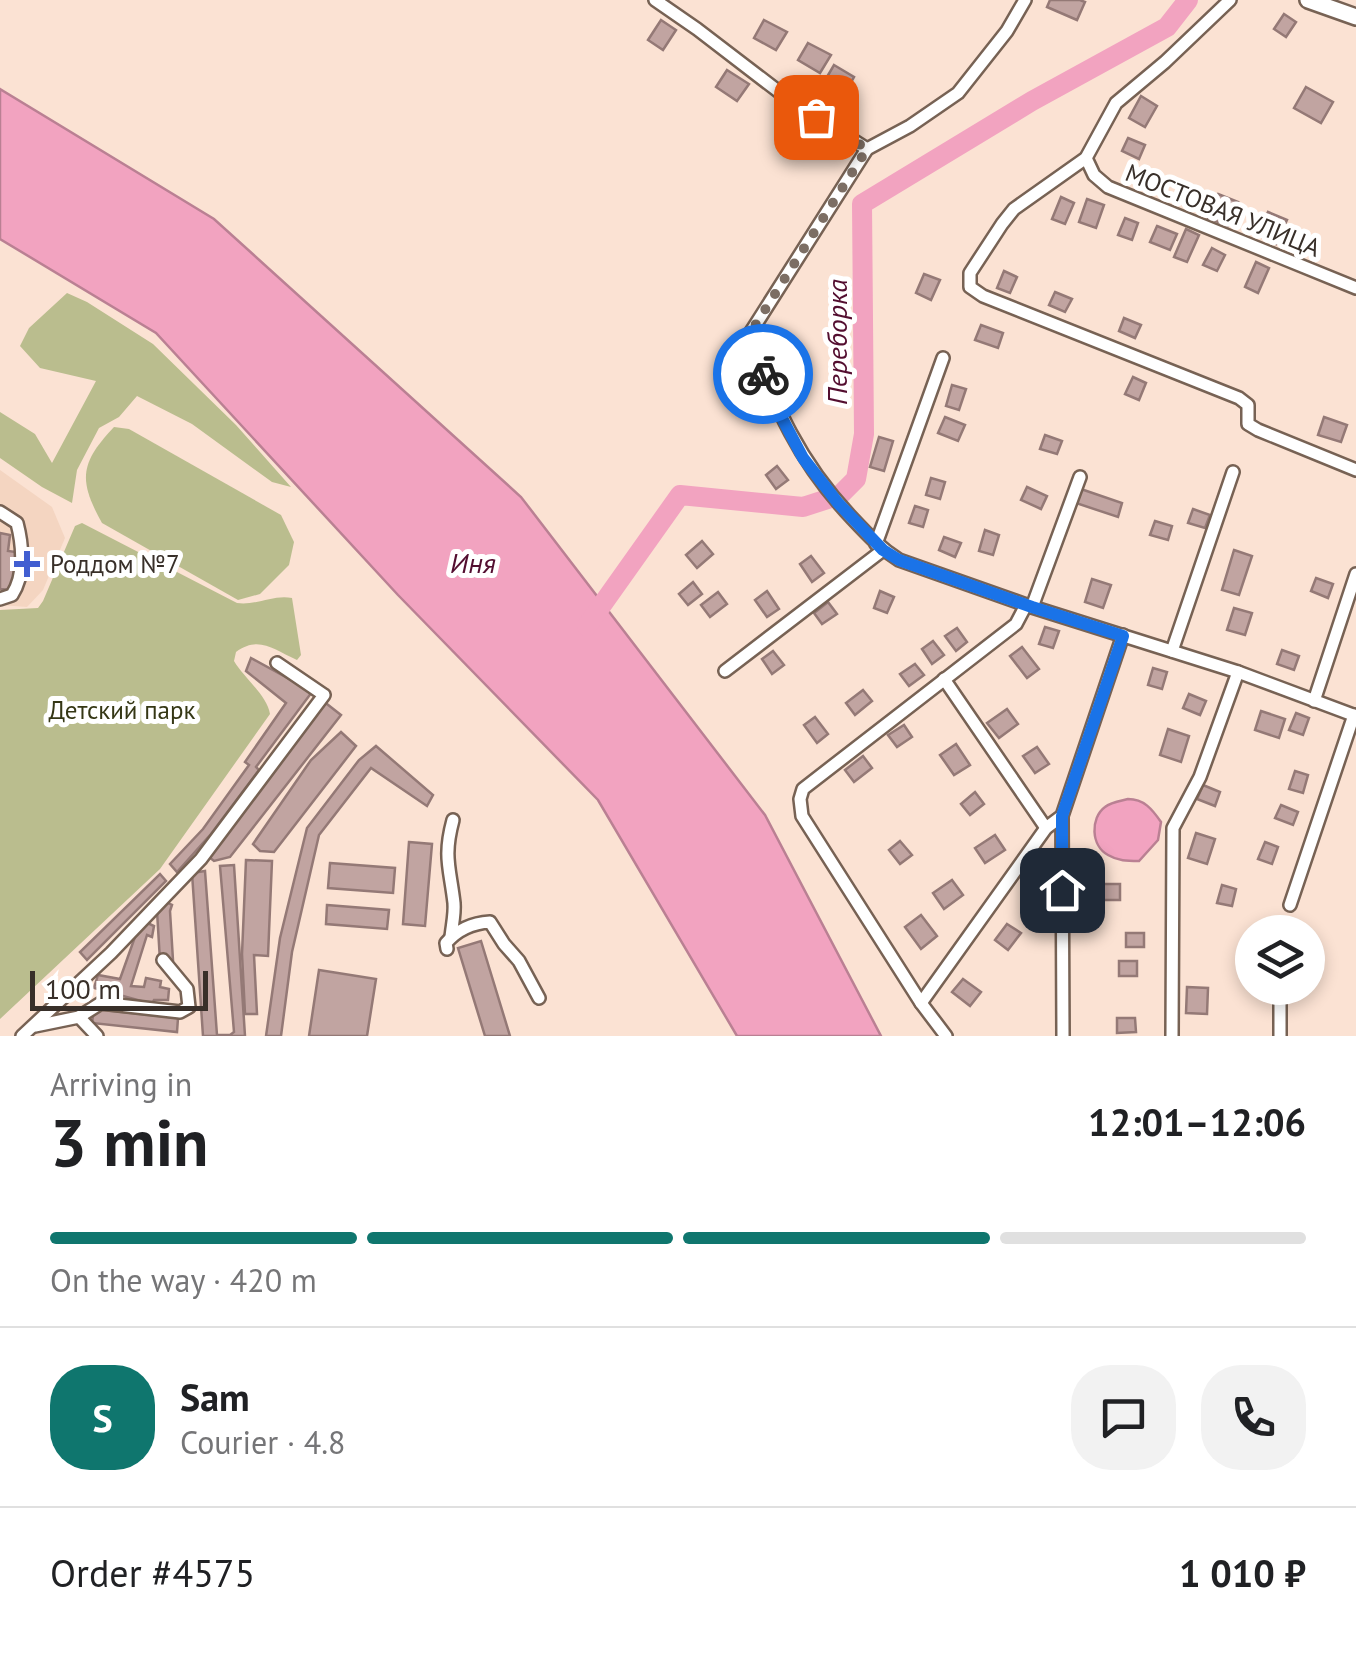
<!DOCTYPE html>
<meta charset="utf-8">
<style>
body{margin:0;font-family:"PT Sans",sans-serif;background:#f2f2f2;color:#202124;height:100vh;display:flex;flex-direction:column;font-size:38px;white-space:nowrap}
*{box-sizing:border-box;margin:0}
p{font-size:32px;color:#757577}
.icon{flex:none;width:55px;height:55px;fill:none;stroke:currentColor;stroke-width:2;stroke-linecap:round;stroke-linejoin:round}
.map{position:relative;height:1036px;overflow:hidden}
.drawer{display:flex;flex-direction:column;background:#fff;flex:1}
.drawer>*{flex:none}
.buttons{position:absolute;left:1235px;top:915px;display:grid;gap:20px}
.buttons a{display:grid;place-items:center;width:90px;height:90px;border-radius:50%;background:#fff;box-shadow:0 5px 15px #0003;font-size:50px}
.scale{position:absolute;left:30px;bottom:25px;width:178px;box-sizing:border-box;padding-left:10px;border:5px solid #382f29;border-top:0;font-size:28px;line-height:35px;white-space:nowrap;color:#382f29;-webkit-text-stroke:8px #fff;paint-order:stroke}
.pin{position:absolute;display:grid;place-items:center;width:85px;height:85px;color:#fff;margin:-42px;border-radius:20px;box-shadow:0 5px 15px #0006}
.courier{position:absolute;display:grid;place-items:center;width:100px;height:100px;margin:-50px;border:8px solid #1a73e8;border-radius:50%;background:#fff;color:#222;box-shadow:0 2px 12px #0007}
.headline em{font-style:normal;font-weight:600}
.headline div{display:flex;flex-direction:column-reverse}
.headline{display:flex;align-items:center;justify-content:space-between;height:170px;padding:0 50px}
h1{font-size:65px;font-weight:600;line-height:75px}
.bar{display:grid;grid-template-columns:repeat(4,1fr);gap:15px 10px;align-content:center;height:120px;padding:0 50px}
.bar i{height:12px;border-radius:8px;background:#e0e0e0}
.bar .current{background:#0f766e}
.bar p{grid-column:span 4}
.line{display:flex;align-items:center;gap:25px;padding:0 50px;border-top:2px solid #e0e0e0}
.line div{flex:1}
.round{display:grid;place-items:center;flex:none;width:105px;height:105px;border-radius:40px;background:#f2f2f2}
.map>svg:first-child{display:block}
.built{fill:#f4d5c1}
.green{fill:#babd8e}
.water{fill:#f2a3c0;stroke:#ba8093;stroke-width:2.5}
.lines{fill:none;stroke-linecap:round;stroke-linejoin:round}
.river{stroke:#f2a3c0;stroke-width:20}
.building{fill:#c1a4a1;stroke:#947976;stroke-width:2.5}
.minor-casing{stroke:#776254;stroke-width:16}
.major-casing{stroke:#776254;stroke-width:20}
.minor{stroke:#fff;stroke-width:11}
.major{stroke:#fff;stroke-width:15}
.done{stroke:#7c6e64;stroke-width:10;stroke-dasharray:0 18}
.route{stroke:#1a73e8;stroke-width:12}
.poi-dot{fill:#415ed1;stroke:#fff;stroke-width:4}
.labels{text-anchor:middle;dominant-baseline:central;stroke-width:10;stroke-linejoin:round;paint-order:stroke}
.street-label{font-size:25px;fill:#382f29;stroke:#fff}
.poi-label{font-size:25px;fill:#382f29;stroke:#fff;text-anchor:start}
.park-label{font-size:25px;fill:#353715;stroke:#fff}
.water-label{font-size:28px;font-style:italic;fill:#530e30;stroke:#fff}
</style>
<div class="map">
<svg width="1356" height="1036" viewBox="0 0 1356 1036">
<rect width="100%" height="100%" fill="#fbe2d3"/>
<polygon class="built" points="0,470 52,507 65,538 43,590 27,607 0,605"/>
<g class="green">
<polygon points="67,293 87,302 153,344 236,425 291,487 272,482 192,424 137,396 119,417 99,428 77,470 72,503 42,487 0,458 0,412 35,434 52,463 96,381 40,368 20,346 29,328"/>
<path d="M114,427l15,2 152,86 13,27 -5,23 -29,29 -22,6 -136,-77c-24,-43 -22,-60 12,-96z"/>
<path d="M82,523l155,80c18,3 37,-9 55,-5l9,57 -4,5c-23,-10 -38,-25 -61,-8l-2,9c10,17 33,34 36,53l-110,155 -160,150v-409l38,-2 5,-7 32,-75z"/>
</g>
<g class="water">
<polygon points="0,89 214,219 521,497 765,815 881,1036 737,1036 598,800 398,595 156,333 0,239"/>
<path d="M1128,799c16,0 24,10 33,23l-3,18 -19,21c-12,0 -21,0 -31,-6 -17,-9 -18,-37 -3,-48 6,-5 15,-6 23,-8z"/>
</g>
<g class="lines">
<polyline class="river" points="587,626 680,495 803,507 840,495 856,479 864,434 862,204 1032,101 1167,27 1188,0"/>
</g>
<g class="building">
<polygon points="1050,0 1080,0 1085,2 1077,20 1047,7"/>
<polygon points="1284,14 1296,22 1286,37 1274,29"/>
<polygon points="661,20 676,30 663,50 648,40"/>
<polygon points="764,20 787,32 776,50 754,38"/>
<polygon points="808,43 831,55 820,73 798,60"/>
<polygon points="834,65 854,77 845,93 824,82"/>
<polygon points="727,70 749,84 737,101 716,87"/>
<polygon points="1306,87 1333,102 1321,123 1294,108"/>
<polygon points="1141,96 1157,106 1145,127 1129,118"/>
<polygon points="798,119 812,127 801,145 788,137"/>
<polygon points="1128,138 1145,145 1139,159 1122,151"/>
<polygon points="1185,186 1204,194 1197,209 1179,201"/>
<polygon points="1218,194 1238,202 1228,226 1208,218"/>
<polygon points="1061,197 1074,203 1065,224 1052,219"/>
<polygon points="1087,199 1104,205 1096,228 1079,222"/>
<polygon points="1268,212 1287,220 1276,244 1258,235"/>
<polygon points="1125,218 1138,223 1132,240 1118,235"/>
<polygon points="1157,226 1177,234 1170,250 1150,242"/>
<polygon points="1186,229 1199,235 1187,262 1174,257"/>
<polygon points="1212,248 1225,255 1217,271 1203,265"/>
<polygon points="1256,262 1269,268 1258,293 1245,287"/>
<polygon points="1004,271 1017,277 1010,293 997,288"/>
<polygon points="924,274 940,280 931,300 916,293"/>
<polygon points="1055,292 1072,299 1065,312 1049,305"/>
<polygon points="1124,318 1141,325 1135,338 1119,331"/>
<polygon points="981,325 1003,333 998,348 975,340"/>
<polygon points="1133,377 1146,383 1139,400 1125,394"/>
<polygon points="952,385 966,389 959,410 946,406"/>
<polygon points="945,417 965,425 958,441 938,433"/>
<polygon points="1324,417 1347,425 1341,442 1318,435"/>
<polygon points="1045,435 1062,441 1057,454 1040,449"/>
<polygon points="879,437 893,441 884,471 870,467"/>
<polygon points="777,466 788,480 776,489 766,475"/>
<polygon points="931,478 945,482 940,499 926,495"/>
<polygon points="1027,487 1047,496 1041,509 1021,500"/>
<polygon points="1078,488 1122,503 1118,517 1073,502"/>
<polygon points="915,506 928,510 923,527 909,523"/>
<polygon points="1193,509 1210,515 1205,528 1188,523"/>
<polygon points="1155,521 1172,526 1168,540 1150,535"/>
<polygon points="985,530 999,535 993,555 979,551"/>
<polygon points="0,533 10,535 8,551 16,552 12,590 0,589"/>
<polygon points="944,537 961,543 955,557 939,550"/>
<polygon points="702,541 713,554 697,568 686,555"/>
<polygon points="1234,550 1252,556 1239,595 1222,590"/>
<polygon points="811,556 824,573 812,582 800,564"/>
<polygon points="1316,578 1333,584 1328,598 1311,591"/>
<polygon points="1092,579 1111,585 1103,608 1085,602"/>
<polygon points="693,582 702,594 688,605 679,594"/>
<polygon points="767,591 779,609 767,617 755,600"/>
<polygon points="880,591 894,597 887,613 874,608"/>
<polygon points="718,592 727,604 710,617 701,605"/>
<polygon points="828,602 837,614 822,624 814,613"/>
<polygon points="1234,608 1252,613 1245,635 1227,630"/>
<polygon points="1045,627 1059,631 1053,648 1039,644"/>
<polygon points="957,628 967,642 956,651 945,636"/>
<polygon points="933,641 944,655 932,664 922,649"/>
<polygon points="1022,647 1039,669 1027,678 1010,656"/>
<polygon points="1282,650 1299,656 1294,670 1277,664"/>
<polygon points="773,651 784,665 772,674 762,659"/>
<polygon points="251,658 295,682 297,679 312,692 256,767 259,770 211,834 177,872 170,864 203,829 249,765 245,762 286,703 246,671"/>
<polygon points="915,664 924,675 909,686 900,674"/>
<polygon points="1153,668 1167,672 1162,689 1148,685"/>
<polygon points="863,690 872,701 855,715 846,703"/>
<polygon points="1189,694 1206,701 1200,715 1183,708"/>
<polygon points="318,697 341,715 230,857 214,861 204,853"/>
<polygon points="1007,709 1018,724 999,738 987,723"/>
<polygon points="1261,711 1285,719 1279,738 1255,730"/>
<polygon points="1296,713 1309,718 1303,735 1289,730"/>
<polygon points="815,717 828,734 817,743 804,725"/>
<polygon points="904,725 912,737 897,747 888,735"/>
<polygon points="1168,729 1189,736 1181,762 1160,755"/>
<polygon points="341,732 356,746 274,852 260,851 253,844 311,760"/>
<polygon points="956,744 970,765 954,775 940,755"/>
<polygon points="376,746 433,795 427,806 371,768 319,835 292,952 281,1036 266,1036 280,938 307,828 359,760"/>
<polygon points="1037,747 1049,764 1035,773 1023,756"/>
<polygon points="863,756 872,768 854,782 845,770"/>
<polygon points="1295,771 1308,775 1303,793 1289,789"/>
<polygon points="1203,785 1220,792 1215,806 1197,799"/>
<polygon points="975,792 984,804 970,815 961,804"/>
<polygon points="1281,805 1298,812 1293,825 1275,818"/>
<polygon points="1196,833 1215,839 1207,864 1188,858"/>
<polygon points="995,835 1005,850 985,863 975,848"/>
<polygon points="900,841 912,855 900,864 889,850"/>
<polygon points="409,842 432,844 425,926 403,924"/>
<polygon points="1265,842 1278,847 1272,864 1258,859"/>
<polygon points="246,860 272,861 268,956 254,955 257,1014 245,1014 242,954"/>
<polygon points="330,863 395,868 393,893 328,888"/>
<polygon points="234,865 245,1036 203,1036 192,873 205,871 217,1035 230,1035 234,1032 220,866"/>
<polygon points="160,874 166,881 87,960 80,952"/>
<polygon points="952,880 963,895 944,909 933,893"/>
<polygon points="1100,884 1120,884 1120,900 1099,900"/>
<polygon points="1222,885 1236,889 1232,906 1217,903"/>
<polygon points="162,900 172,905 170,911 173,960 160,961 157,911"/>
<polygon points="327,905 389,910 387,929 326,924"/>
<polygon points="921,915 937,936 921,949 905,927"/>
<polygon points="141,920 154,926 152,937 147,935 131,986 144,987 146,978 161,981 160,987 169,989 168,1000 154,1000 152,1004 94,988 98,975 120,979"/>
<polygon points="1007,924 1021,933 1008,950 995,940"/>
<rect x="1126" y="933" width="18" height="14"/>
<polygon points="481,941 510,1036 485,1036 458,948"/>
<rect x="1119" y="961" width="18" height="15"/>
<polygon points="319,970 376,979 367,1036 309,1036"/>
<polygon points="963,979 981,992 970,1006 952,992"/>
<polygon points="1187,987 1208,988 1207,1014 1186,1013"/>
<polygon points="94,1009 178,1018 177,1032 92,1023"/>
<polygon points="1117,1018 1135,1018 1136,1032 1117,1033"/>
</g>
<g class="lines">
<defs>
<g id="minor">
<polyline points="655,0 697,29 791,101 867,149"/>
<path d="M1025,0l-18,31 -49,62 -48,33 -43,23 -118,186c26,72 50,127 103,183 15,16 28,30 47,42l133,47 206,65 118,44"/>
<polyline points="1230,0 1165,62 1116,103 1086,158 1014,209 1002,224 970,273 970,287 983,296 1239,398 1248,405 1248,424 1258,430 1356,470"/>
<polyline points="1086,158 1094,175 1108,187 1356,288"/>
<path d="M0,512l17,11c6,23 8,52 -5,72l-12,4"/>
<polyline points="876,544 943,358"/>
<polyline points="1032,607 1080,477"/>
<polyline points="1172,651 1233,472"/>
<polyline points="725,671 883,550"/>
<polyline points="944,679 1046,828"/>
<polyline points="1314,701 1356,574"/>
<polyline points="1062,816 1063,1036"/>
<polyline points="1290,905 1354,715"/>
<path d="M451,937c1,-11 4,-23 3,-34 -4,-35 -11,-46 -1,-83"/>
<path d="M447,949l-1,-6c12,-14 27,-20 44,-21l14,22 15,17 20,37"/>
<polyline points="921,1003 1046,828 1062,816 1123,635"/>
<polyline points="79,1017 101,1003 180,1012 189,1007 187,989 163,960"/>
<polyline points="35,1026 79,1017 97,1036"/>
<polyline points="22,1036 111,953 201,859 324,695 277,663"/>
<polyline points="946,1036 921,1003 802,816 800,799 803,789 1016,624 1026,605"/>
<polyline points="1172,1036 1173,828 1200,777 1238,672"/>
<polyline points="1280,1036 1280,988"/>
</g>
<polyline id="major" points="1308,0 1356,17"/>
</defs>
<use href="#minor" class="minor-casing"/>
<use href="#major" class="major-casing"/>
<use href="#minor" class="minor"/>
<use href="#major" class="major"/>
</g>
<g class="lines">
<polyline class="done" points="763,374 749,335 867,149 816,117"/>
<polyline class="route" points="763,374 783,420 803,458 838,503 883,550 899,560 1032,607 1123,636 1062,816 1062,890"/>
</g>
<path class="poi-dot" d="M22 549h10v10h10v10h-10v10h-10v-10h-10v-10h10z"/>
<g class="labels">
<g class="street-label">
<text transform="translate(1223 210) rotate(22)">МОСТОВАЯ УЛИЦА</text>
</g>
<g class="poi-label">
<text x="50" y="564">Роддом №7</text>
</g>
<g class="park-label">
<text x="122" y="710">Детский парк</text>
</g>
<g class="water-label">
<text transform="translate(836 342) rotate(-90)">Переборка</text>
<text x="473" y="562">Иня</text>
</g>
</g>
</svg>
<div class="buttons">
<a><svg class="icon" aria-label="layers" viewBox="0 0 24 24"><path d="M12 4l9 5-9 5-9-5zM3 14l9 5 9-5"/></svg></a>
</div>
<div class="scale">100 m</div>
<div class="pin" style="left:816px;top:117px;background:#ea580c"><svg class="icon" aria-label="bag" viewBox="0 0 24 24"><path d="M5 8h14l-1 12H6zM9 8a3 3 0 0 1 6 0"/></svg></div>
<div class="pin" style="left:1062px;top:890px;background:#1f2937"><svg class="icon" aria-label="home" viewBox="0 0 24 24"><path d="M3 11l9-7 9 7M6 9v11h12V9"/></svg></div>
<div class="courier" style="left:763px;top:374px"><svg class="icon" aria-label="bike" viewBox="0 0 24 24"><circle cx="6" cy="16" r="4"/><circle cx="18" cy="16" r="4"/><path d="M6 16l4-8h5l3 8M10 8l3 8H6M13 5h3"/></svg></div>
</div>
<section class="drawer">
<div class="headline"><div><h1>3 min</h1><p>Arriving in</p></div><em>12:01–12:06</em></div>
<div class="bar"><i class="current"></i><i class="current"></i><i class="current"></i><i></i><p>On the way · 420 m</p></div>
<div class="line" style="height:180px"><b class="round" style="background:#0f766e;color:#fff">S</b><div><b>Sam</b><p>Courier · 4.8</p></div><a class="round"><svg class="icon" aria-label="chat" viewBox="0 0 24 24"><path d="M4 5h16v11H9l-5 4z"/></svg></a><a class="round"><svg class="icon" aria-label="phone" viewBox="0 0 24 24"><path d="M5 4h4l2 5-3 2q2 4 5 5l2-3 5 2v4C11 20 4 13 5 4z"/></svg></a></div>
<div class="line" style="height:130px"><div>Order #4575</div><b>1 010 ₽</b></div>
</section>
